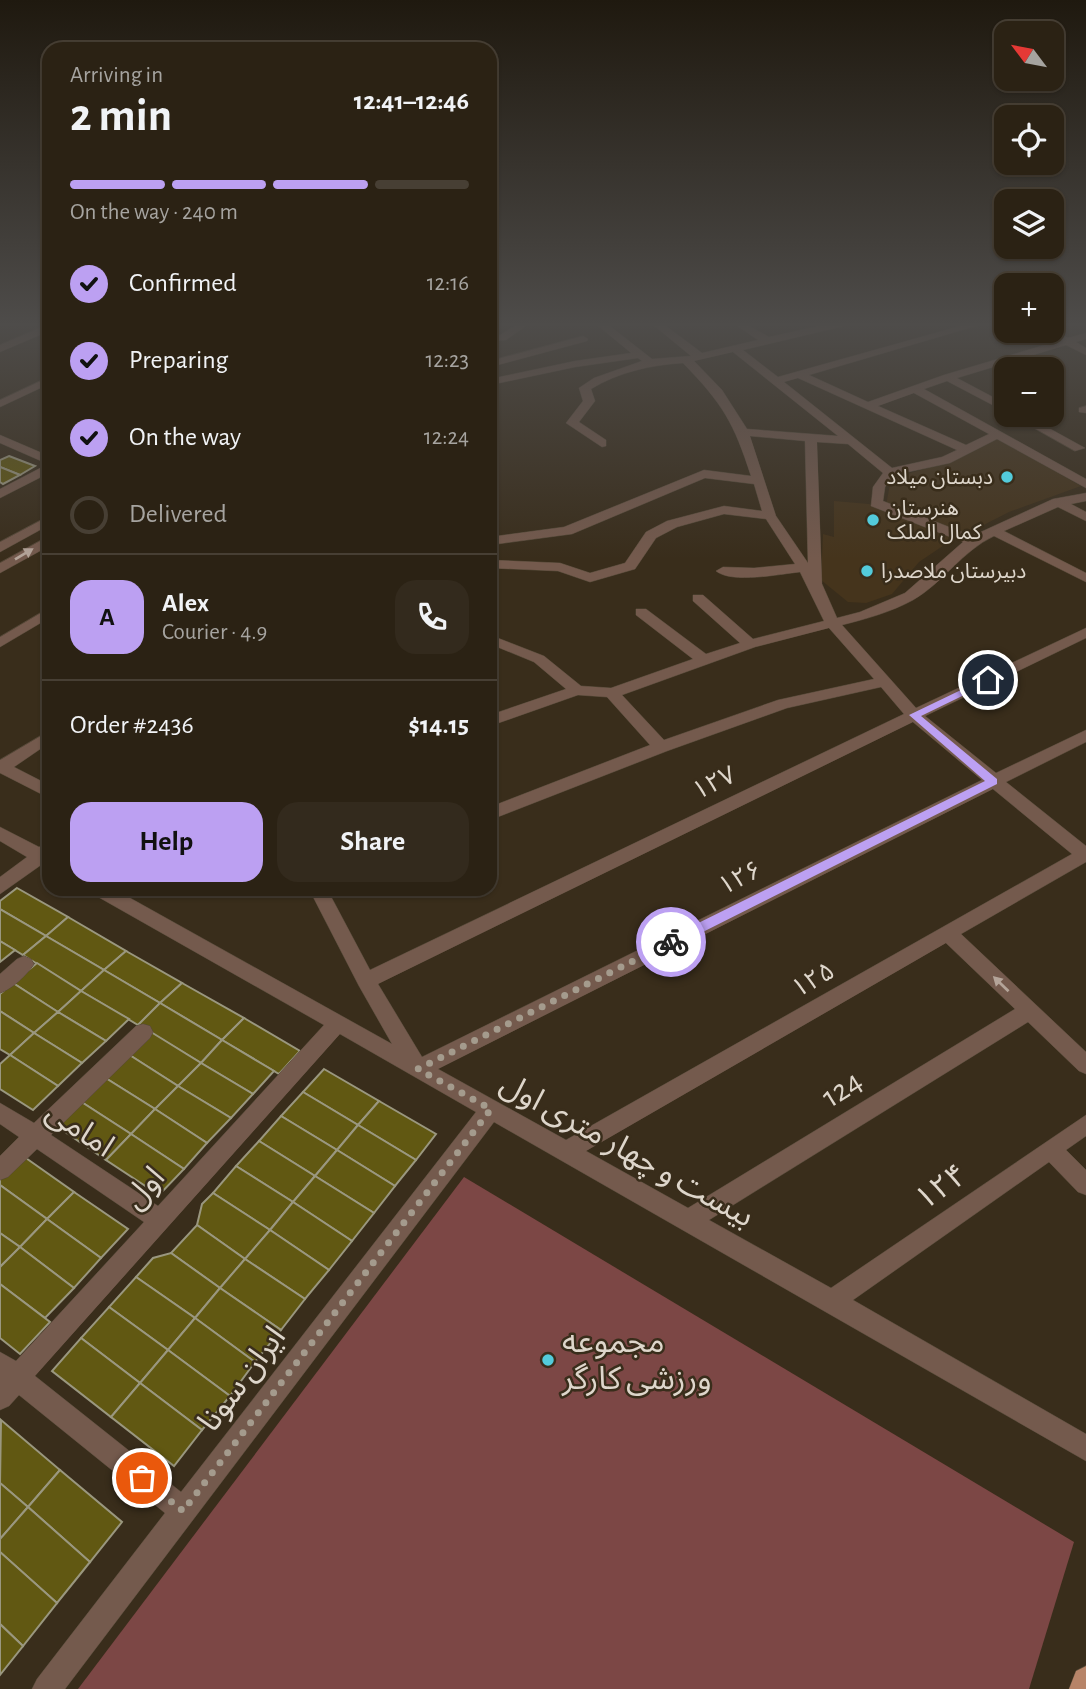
<!DOCTYPE html>
<meta charset="utf-8">
<style>
body{margin:0;font-family:"Alegreya Sans","Noto Sans Arabic",sans-serif;background:#332a1d;color:#f1f3f6;height:100vh;display:flex;flex-direction:column;font-size:26px;white-space:nowrap}
*{box-sizing:border-box;margin:0}
p{font-size:23px;color:#a6a4a0}
.icon{flex:none;width:38px;height:38px;fill:none;stroke:currentColor;stroke-width:2;stroke-linecap:round;stroke-linejoin:round}
.map{position:relative;flex:1;overflow:hidden}
.panel{position:absolute;left:42px;top:42px;width:455px;height:854px;display:flex;flex-direction:column;background:#2b2214;border-radius:21px;box-shadow:0 2px 5px #0004,0 0 0 2px #473f34}
.panel>*{flex:none}
.needle{width:46px;rotate:302deg}
.tools{position:absolute;left:994px;top:21px;display:grid;gap:14px}
.tools a{display:grid;place-items:center;width:70px;height:70px;border-radius:14px;background:#2b2214;box-shadow:0 2px 5px #0004,0 0 0 2px #473f34;font-size:35px}
.pin{position:absolute;display:grid;place-items:center;width:60px;height:60px;color:#fff;margin:-30px;border:4px solid #fff;border-radius:50%;box-shadow:0 2px 7px #0007}
.courier{position:absolute;display:grid;place-items:center;width:70px;height:70px;margin:-35px;border:5px solid #bca0f2;border-radius:50%;background:#fff;color:#222;box-shadow:0 2px 9px #0007}
.summary em{font-style:normal;font-weight:700}
.summary div{display:flex;flex-direction:column-reverse}
.summary{display:flex;align-items:center;justify-content:space-between;height:119px;padding:0 28px}
h1{font-size:46px;font-weight:700;line-height:52px}
.bar{display:grid;grid-template-columns:repeat(4,1fr);gap:10px 7px;align-content:center;height:84px;padding:0 28px}
.bar i{height:9px;border-radius:5px;background:#473f34}
.bar .on{background:#bca0f2}
.bar p{grid-column:span 4}
.line{display:flex;align-items:center;gap:18px;padding:0 28px;border-top:2px solid #473f34}
.line div{flex:1}
.round{display:grid;place-items:center;flex:none;width:74px;height:74px;border-radius:21px;background:#332a1d}
ol{padding:0 28px;list-style:none}
li{display:flex;align-items:center;gap:21px;height:77px}
li p{margin-inline-start:auto}
li .icon{padding:7px;border-radius:50%;background:#bca0f2;color:#111;stroke-width:4}
li:last-child{color:#a6a4a0}
li i{width:38px;height:38px;border:4px solid #473f34;border-radius:50%}
.button{display:flex;gap:14px;margin-top:auto;padding:14px 28px}
.button a{flex:1;height:80px;border-radius:21px;background:#bca0f2;color:#111;font-size:28px;font-weight:700;line-height:80px;text-align:center}
.button a+a{background:#332a1d;color:#f1f3f6}
.map>svg:first-child{display:block}
.built{fill:#45341c}
.green{fill:#7c4745}
.building{fill:#615812;stroke:#9a977f;stroke-width:2}
.lines{fill:none;stroke-linecap:round;stroke-linejoin:round}
.minor-casing{stroke:#534837;stroke-width:1}
.major-casing{stroke:#534837;stroke-width:1}
.minor{fill:#745a4d;fill-rule:evenodd}
.major{fill:#b78468;fill-rule:evenodd}
.oneway{fill:#b4a499}
.route{fill:#bca0f2}
.done{stroke:#a49b8d;stroke-width:7;stroke-dasharray:0 12.6}
.poi-dot{fill:#53cbdb;stroke:#392d1b;stroke-width:2.5}
.labels{text-anchor:middle;dominant-baseline:central;stroke-width:5;stroke-linejoin:round;paint-order:stroke}
.far-poi-label{font-size:21px;fill:#ded6cb;stroke:#392d1b;text-anchor:start}
.street-label{font-size:26px;fill:#ded6cb;stroke:#392d1b}
.near-street-label{font-size:32px;fill:#ded6cb;stroke:#392d1b}
.near-poi-label{font-size:32px;fill:#ded6cb;stroke:#392d1b;text-anchor:start}
</style>
<div class="map">
<svg width="1086" height="1689" viewBox="0 0 1086 1689">
<rect width="100%" height="100%" fill="#392d1b"/>
<g class="built">
<polygon points="997,438 1081,486 1009,512 964,535 886,505 890,484 901,476 956,459"/>
<polygon points="834,501 869,504 956,537 919,562 892,594 866,603 848,602 821,580 823,534 834,537"/>
</g>
<polygon class="green" points="464,1177 1074,1542 1029,1689 78,1689"/>
<g class="building">
<polygon points="9,456 35,466 20,475 0,467 0,460"/>
<polygon points="0,467 20,475 3,484 0,482"/>
<polygon points="17,888 68,917 46,936 0,909 0,901"/>
<polygon points="0,909 46,936 23,955 0,941"/>
<polygon points="68,917 126,951 104,970 46,936"/>
<polygon points="46,936 104,970 81,991 23,955"/>
<polygon points="0,941 15,950 0,962"/>
<polygon points="126,951 182,983 160,1003 104,970"/>
<polygon points="37,963 81,991 58,1012 13,983"/>
<polygon points="104,970 160,1003 138,1025 81,991"/>
<polygon points="13,983 58,1012 34,1033 0,1011 0,994"/>
<polygon points="182,983 244,1018 222,1040 160,1003"/>
<polygon points="81,991 129,1019 106,1041 58,1012"/>
<polygon points="160,1003 222,1040 201,1063 138,1025"/>
<polygon points="0,1011 34,1033 10,1055 0,1049"/>
<polygon points="58,1012 106,1041 82,1063 34,1033"/>
<polygon points="244,1018 300,1051 279,1074 222,1040"/>
<polygon points="151,1032 201,1063 178,1086 128,1054"/>
<polygon points="34,1033 82,1063 58,1086 10,1055"/>
<polygon points="222,1040 274,1071 253,1094 201,1063"/>
<polygon points="128,1054 178,1086 155,1109 104,1077"/>
<polygon points="10,1055 58,1086 33,1110 0,1089 0,1064"/>
<polygon points="201,1063 253,1094 231,1118 178,1086"/>
<polygon points="324,1069 379,1101 358,1125 303,1092"/>
<polygon points="104,1077 155,1109 131,1134 80,1101"/>
<polygon points="178,1086 231,1118 207,1143 155,1109"/>
<polygon points="303,1092 358,1125 337,1150 281,1116"/>
<polygon points="80,1101 131,1134 106,1160 55,1125"/>
<polygon points="379,1101 436,1134 416,1160 358,1125"/>
<polygon points="155,1109 207,1143 184,1169 131,1134"/>
<polygon points="281,1116 337,1150 315,1176 259,1141"/>
<polygon points="358,1125 416,1160 395,1186 337,1150"/>
<polygon points="131,1134 184,1169 159,1195 106,1160"/>
<polygon points="259,1141 315,1176 293,1202 236,1166"/>
<polygon points="337,1150 395,1186 374,1213 315,1176"/>
<polygon points="23,1156 74,1192 47,1219 0,1185 0,1178"/>
<polygon points="236,1166 293,1202 270,1230 213,1193"/>
<polygon points="315,1176 374,1213 352,1241 293,1202"/>
<polygon points="0,1185 47,1219 20,1247 0,1233"/>
<polygon points="74,1192 128,1229 101,1258 47,1219"/>
<polygon points="213,1193 270,1230 245,1259 197,1225 202,1204"/>
<polygon points="293,1202 352,1241 329,1270 270,1230"/>
<polygon points="47,1219 101,1258 74,1288 20,1247"/>
<polygon points="197,1225 245,1259 220,1288 171,1253"/>
<polygon points="270,1230 329,1270 305,1299 245,1259"/>
<polygon points="0,1233 20,1247 0,1267"/>
<polygon points="20,1247 74,1288 45,1318 0,1284 0,1267"/>
<polygon points="171,1253 220,1288 195,1318 136,1277 153,1258"/>
<polygon points="245,1259 305,1299 281,1330 220,1288"/>
<polygon points="136,1277 195,1318 168,1350 109,1307"/>
<polygon points="0,1284 50,1322 20,1354 0,1338"/>
<polygon points="220,1288 281,1330 255,1362 195,1318"/>
<polygon points="109,1307 168,1350 140,1383 81,1338"/>
<polygon points="195,1318 255,1362 230,1396 168,1350"/>
<polygon points="81,1338 140,1383 111,1417 52,1371"/>
<polygon points="168,1350 230,1396 202,1430 140,1383"/>
<polygon points="140,1383 202,1430 174,1466 111,1417"/>
<polygon points="1,1420 60,1470 28,1507 0,1483"/>
<polygon points="60,1470 122,1522 90,1562 28,1507"/>
<polygon points="0,1483 28,1507 0,1539"/>
<polygon points="28,1507 90,1562 57,1603 0,1552 0,1539"/>
<polygon points="0,1552 57,1603 23,1646 0,1624"/>
<polygon points="0,1624 23,1646 0,1675"/>
</g>
<g class="lines">
<defs>
<g id="minor">
<polygon points="519,323 530,323 506,340 490,341 490,335 500,335"/>
<path d="M595,323h11l46,36 39,-3 -40,-33h11l40,30 56,-13 -25,-17h11l25,14 64,-14h16l-1,2 -105,25 35,27 193,-54h15l-177,52 59,27 76,-27 114,-34 -15,-10 9,-2 16,9 18,-5v6l-10,3 10,6v7l-20,-10 -109,33 49,26v8l-59,-31 -23,8 162,90v9l-89,-49 -47,24 -56,12 -9,12 -2,14 89,35 81,-37 33,-6v8l-15,3 15,8v9l-28,-14 -54,24 82,42v9l-92,-46c-32,15 -51,47 -81,64 -22,12 -47,19 -71,25l74,83 170,-80v10l-161,78 71,57 90,-43v12l-80,40 80,64v16l-125,72 125,118v22l-7,-3 -51,-49 -319,198 122,68 255,-173v21l-20,14 20,20v25l-8,-3 -29,-30 -196,138 233,134v27l-592,-339 -429,567h-33l5,-10 128,-166 -146,-118 -10,11 -9,4v-58l16,9 128,-139 -107,-73 -29,28 -8,3v-24l19,-19 -19,-13v-21l34,20 102,-97 7,-2 7,2 3,6 -3,6 -99,97 107,71 166,-181 -231,-131 -3,-5h24l278,155 -33,-58 -50,-97h18l43,81 534,-256 -23,-27 -94,21 -120,43 -177,69v-13l160,-62 -43,-48 -29,-2 -88,31v-11l76,-26 -32,-27 -44,-18v-9l54,21 37,30 30,2 82,-29 -57,-44v-6h10l60,45 34,-11 -47,-42v-6h10l50,44 71,-18 -24,-49c-20,2 -68,12 -84,-1l7,-4 31,1 41,-4 -29,-45 -42,-5 -47,13 -21,11 -21,31 -45,13 -32,-11 -68,-3v-8l70,3 30,10 35,-10 21,-31 21,-11 57,-15 38,5 -8,-27 -49,-6 -133,56 -82,11v-8l74,-10 140,-57 47,6c-17,-53 -28,-72 -68,-113 -32,2 -64,9 -92,26l4,12 -16,21 27,18v6l-4,1 -36,-24 17,-22 -4,-13 15,-10 48,-17 -4,-3 -63,9 -85,18v-6l85,-18 56,-8zM733,352l105,84 -91,-7 -25,-39 -28,-29zM798,378l159,72 -15,7 -50,11 -108,-86zM914,393l75,41 -23,11 -88,-39zM750,436l55,5 3,122 -32,-47zM817,442l31,2 35,29 -10,14 -2,19 92,36 -58,51 -45,19 -23,6 -15,-34zM829,628l45,51 -96,21 -114,40 -42,-45 133,-48zM913,722l69,58 -560,277 -44,-73zM993,789l79,65 -506,286 -128,-71zM946,943l69,66 -327,199 -102,-57zM340,1034l136,78 -295,380 -146,-116z"/>
<polygon points="49,324 49,331 0,352 0,345"/>
<polygon points="583,336 588,339 587,341 490,367 490,361"/>
<polygon points="49,377 49,384 0,407 0,400"/>
<polygon points="1086,406 1086,413 1079,412 1079,408"/>
<polygon points="1011,415 1025,415 1085,448 1075,451"/>
<polygon points="0,435 49,456 49,473 0,498 0,489 48,464 0,443"/>
<polygon points="49,516 49,525 0,552 0,542"/>
<polygon points="49,536 49,546 0,573 0,563"/>
<polygon points="49,608 49,618 0,647 0,637"/>
<polygon points="49,731 49,743 14,767 49,785 49,798 0,773 0,760"/>
<polygon points="0,827 39,847 49,843 49,867 41,865 0,894 0,877 27,857 0,841"/>
<path d="M24,956l7,3 3,5c-7,11 -22,25 -34,29v-19l17,-15z"/>
</g>
<polygon id="major" points="1086,1666 1086,1689 1069,1689 1076,1671"/>
</defs>
<use href="#minor" class="minor-casing"/>
<use href="#major" class="major-casing"/>
<use href="#minor" class="minor"/>
<use href="#major" class="major"/>
</g>
<defs><path id="oneway-solid" d="M-6-.8H1V-3.2L6.5 0L1 3.2V.8H-6Z" transform="scale(1.75)"/></defs>
<g class="oneway">
<use href="#oneway-solid" transform="translate(24 554) rotate(-31)"/>
<use href="#oneway-solid" transform="translate(1001 984) rotate(-136)"/>
</g>
<linearGradient id="sky" x2="0" y2="1"><stop stop-color="#1f190f"/><stop offset="0.58" stop-color="#4e4c4a"/><stop offset="1" stop-color="#4e4c4a" stop-opacity="0"/></linearGradient>
<rect width="1086" height="559" fill="url(#sky)"/>
<polygon class="route" points="988,677 993,680 991,682 921,716 997,779 997,784 675,946 666,946 666,939 985,781 909,715"/>
<g class="lines">
<polyline class="done" points="142,1478 183,1511 491,1109 418,1069 671,942"/>
</g>
<g class="poi-dot">
<circle cx="1007" cy="477" r="7"/>
<circle cx="873" cy="520" r="7"/>
<circle cx="867" cy="571" r="7"/>
<circle cx="548" cy="1360" r="7"/>
</g>
<g class="labels">
<g class="far-poi-label">
<text x="993" y="477" text-anchor="end">دبستان میلاد</text>
<text x="887" y="508">هنرستان<tspan x="887" dy="24">کمال الملک</tspan></text>
<text x="881" y="571">دبیرستان ملاصدرا</text>
</g>
<g class="street-label">
<text transform="translate(714 783) rotate(-26)">۱۲۷</text>
<text transform="translate(740 878) rotate(-27)">۱۲۶</text>
<text transform="translate(813 980) rotate(-30)">۱۲۵</text>
</g>
<g class="near-street-label">
<text transform="translate(842 1089) rotate(-32)">124</text>
<text transform="translate(80 1129) rotate(34)">امامی</text>
<text transform="translate(627 1150) rotate(29)">بیست و چهار متری اول</text>
<text transform="translate(941 1187) rotate(-35)">۱۲۴</text>
<text transform="translate(144 1188) rotate(-48)">اول</text>
<text transform="translate(242 1379) rotate(-53)">ایران سونا</text>
</g>
<g class="near-poi-label">
<text x="562" y="1342">مجموعه<tspan x="562" dy="37">ورزشی کارگر</tspan></text>
</g>
</g>
</svg>
<div class="tools">
<a><svg class="needle" viewBox="-14 -14 28 28"><path d="M0-13l5 13h-10z" fill="#e53935"/><path d="M0 13l5-13h-10z" fill="#a6a4a0"/></svg></a>
<a><svg class="icon" aria-label="locate" viewBox="0 0 24 24"><circle cx="12" cy="12" r="6"/><path d="M12 2v4M12 18v4M2 12h4M18 12h4"/></svg></a>
<a><svg class="icon" aria-label="layers" viewBox="0 0 24 24"><path d="M12 4l9 5-9 5-9-5zM3 14l9 5 9-5"/></svg></a>
<a>+</a>
<a>−</a>
</div>
<div class="pin" style="left:142px;top:1478px;background:#ea580c"><svg class="icon" aria-label="bag" viewBox="0 0 24 24"><path d="M5 8h14l-1 12H6zM9 8a3 3 0 0 1 6 0"/></svg></div>
<div class="pin" style="left:988px;top:680px;background:#1f2937"><svg class="icon" aria-label="home" viewBox="0 0 24 24"><path d="M3 11l9-7 9 7M6 9v11h12V9"/></svg></div>
<div class="courier" style="left:671px;top:942px"><svg class="icon" aria-label="bike" viewBox="0 0 24 24"><circle cx="6" cy="16" r="4"/><circle cx="18" cy="16" r="4"/><path d="M6 16l4-8h5l3 8M10 8l3 8H6M13 5h3"/></svg></div>
<section class="panel">
<div class="summary"><div><h1>2 min</h1><p>Arriving in</p></div><em>12:41–12:46</em></div>
<div class="bar"><i class="on"></i><i class="on"></i><i class="on"></i><i></i><p>On the way · 240 m</p></div>
<ol>
<li><svg class="icon" aria-label="check" viewBox="0 0 24 24"><path d="M5 12l5 5 9-10"/></svg>Confirmed<p>12:16</p></li>
<li><svg class="icon" aria-label="check" viewBox="0 0 24 24"><path d="M5 12l5 5 9-10"/></svg>Preparing<p>12:23</p></li>
<li><svg class="icon" aria-label="check" viewBox="0 0 24 24"><path d="M5 12l5 5 9-10"/></svg>On the way<p>12:24</p></li>
<li><i></i>Delivered</li>
</ol>
<div class="line" style="height:126px"><b class="round" style="background:#bca0f2;color:#111">A</b><div><b>Alex</b><p>Courier · 4.9</p></div><a class="round"><svg class="icon" aria-label="phone" viewBox="0 0 24 24"><path d="M5 4h4l2 5-3 2q2 4 5 5l2-3 5 2v4C11 20 4 13 5 4z"/></svg></a></div>
<div class="line" style="height:91px"><div>Order #2436</div><b>$14.15</b></div>
<div class="button"><a>Help</a><a>Share</a></div>
</section>
</div>
